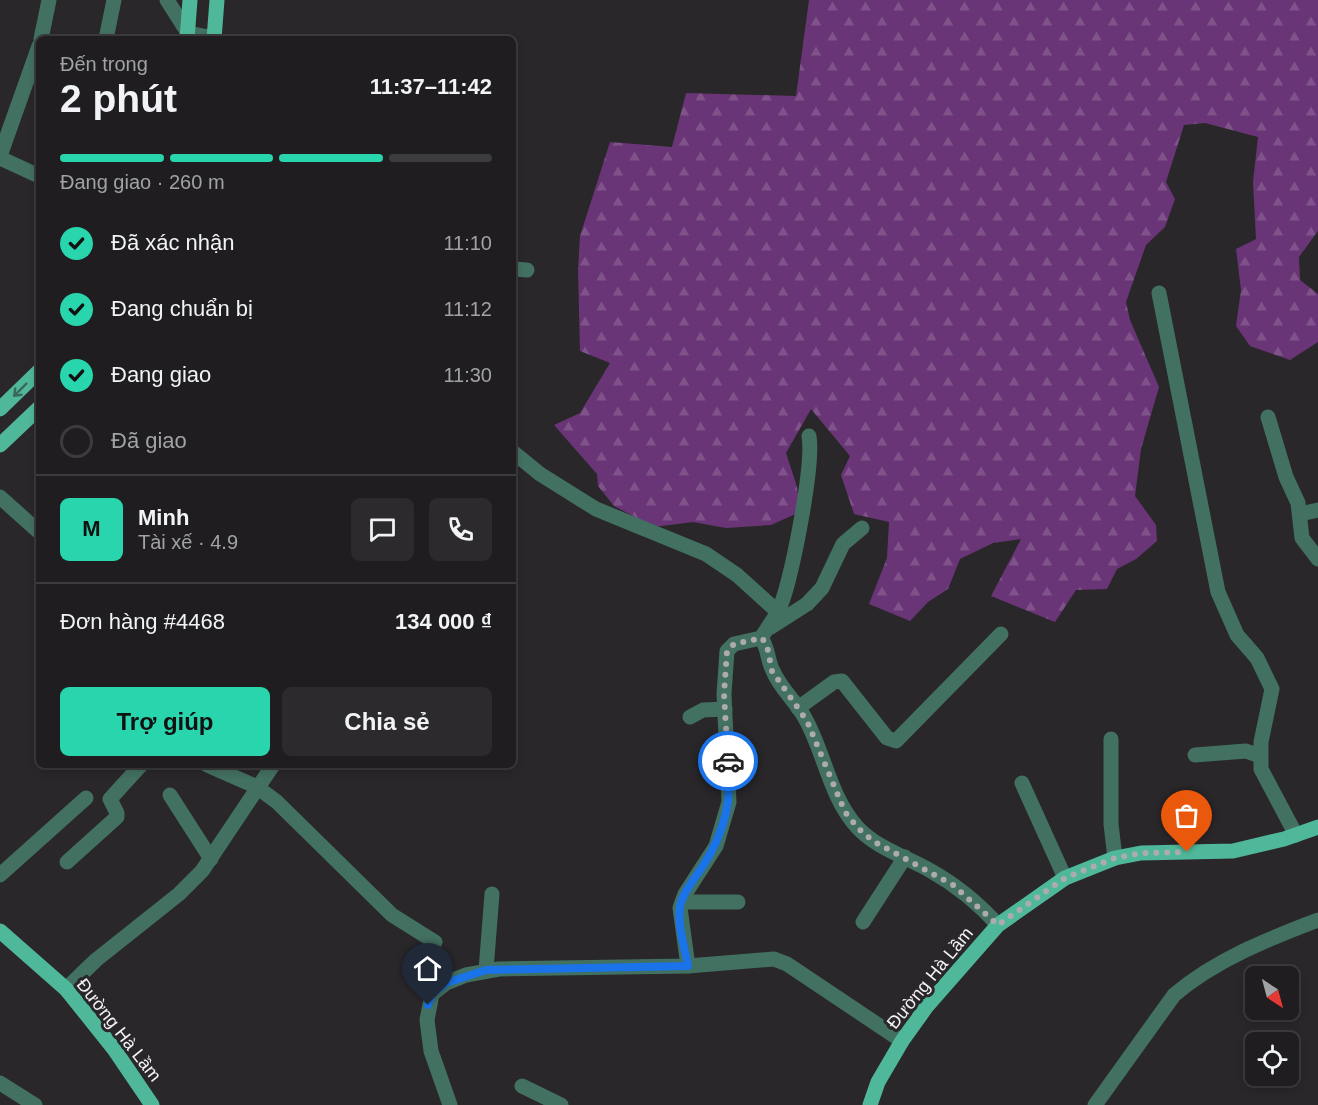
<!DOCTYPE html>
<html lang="vi">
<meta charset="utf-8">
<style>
body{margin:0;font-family:Helvetica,sans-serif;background:#2c2a2d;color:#f1f3f6;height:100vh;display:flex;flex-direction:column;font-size:22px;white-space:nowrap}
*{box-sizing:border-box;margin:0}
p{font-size:20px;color:#a1a2a5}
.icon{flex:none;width:33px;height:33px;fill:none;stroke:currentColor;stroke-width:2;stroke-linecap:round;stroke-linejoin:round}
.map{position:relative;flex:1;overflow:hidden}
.sheet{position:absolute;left:36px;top:36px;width:480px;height:732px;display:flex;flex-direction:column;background:#1f1d20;border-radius:9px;box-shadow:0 3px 9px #0003,0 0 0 2px #3c3b3e}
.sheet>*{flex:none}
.needle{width:39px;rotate:144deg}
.controls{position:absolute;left:1245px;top:966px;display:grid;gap:12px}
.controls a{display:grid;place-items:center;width:54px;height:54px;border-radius:9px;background:#1f1d20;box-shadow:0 3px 9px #0003,0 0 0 2px #3c3b3e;font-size:30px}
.pin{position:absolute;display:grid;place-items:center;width:51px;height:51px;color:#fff;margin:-62px -26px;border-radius:50% 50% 50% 0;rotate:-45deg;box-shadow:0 0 6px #0007}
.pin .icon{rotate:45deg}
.courier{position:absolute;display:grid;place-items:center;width:60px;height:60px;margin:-30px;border:4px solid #1a73e8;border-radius:50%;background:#fff;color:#222;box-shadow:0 2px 8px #0007}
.headline em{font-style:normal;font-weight:700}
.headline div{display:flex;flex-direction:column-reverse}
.headline{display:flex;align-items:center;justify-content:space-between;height:102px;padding:0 24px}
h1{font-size:39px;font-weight:700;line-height:45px}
.bar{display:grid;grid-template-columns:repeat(4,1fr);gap:9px 6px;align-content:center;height:72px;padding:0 24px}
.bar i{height:8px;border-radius:4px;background:#3c3b3e}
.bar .current{background:#29d5ac}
.bar p{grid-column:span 4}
.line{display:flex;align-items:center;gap:15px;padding:0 24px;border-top:2px solid #3c3b3e}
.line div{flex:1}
.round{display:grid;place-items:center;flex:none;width:63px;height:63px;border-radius:9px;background:#2c2a2d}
ol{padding:0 24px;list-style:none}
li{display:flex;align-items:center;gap:18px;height:66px}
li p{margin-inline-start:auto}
li .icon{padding:6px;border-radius:50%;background:#29d5ac;color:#111;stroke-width:4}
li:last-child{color:#a1a2a5}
li i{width:33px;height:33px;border:3px solid #3c3b3e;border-radius:50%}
.button{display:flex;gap:12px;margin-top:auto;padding:12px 24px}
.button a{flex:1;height:69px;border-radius:9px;background:#29d5ac;color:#111;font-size:24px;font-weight:700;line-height:69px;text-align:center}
.button a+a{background:#2c2a2d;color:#f1f3f6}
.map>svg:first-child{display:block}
.forest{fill:url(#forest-firs)}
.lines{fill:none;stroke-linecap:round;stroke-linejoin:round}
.minor{stroke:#427061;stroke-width:15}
.major{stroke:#50b89a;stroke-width:15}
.oneway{stroke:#3b685c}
.done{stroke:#adabae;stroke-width:6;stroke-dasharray:0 10.8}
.route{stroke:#1a73e8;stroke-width:8}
.labels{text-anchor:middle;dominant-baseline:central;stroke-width:6;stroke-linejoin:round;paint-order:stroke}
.street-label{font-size:18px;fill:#f4f2f5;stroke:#29272a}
</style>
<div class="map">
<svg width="1318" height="1105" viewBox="0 0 1318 1105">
<defs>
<pattern id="forest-firs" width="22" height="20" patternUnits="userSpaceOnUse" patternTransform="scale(1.5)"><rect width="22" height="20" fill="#693576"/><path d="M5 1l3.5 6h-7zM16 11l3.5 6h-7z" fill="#7f538a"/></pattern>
</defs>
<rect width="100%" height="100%" fill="#29272a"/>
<polygon class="forest" points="809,0 1318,0 1318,231 1299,257 1300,280 1318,294 1318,342 1290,360 1250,346 1236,326 1241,290 1236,249 1256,239 1253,182 1258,137 1205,123 1184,125 1166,182 1175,199 1165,227 1146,245 1126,302 1130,320 1159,387 1141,449 1135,496 1156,525 1157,541 1136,559 1117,569 1107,589 1076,590 1055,622 991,596 1021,539 993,543 960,559 948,589 928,602 910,621 869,604 887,558 889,522 854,514 841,475 850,456 811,409 786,453 797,487 800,512 771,525 726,528 693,522 654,527 614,506 598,486 597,474 554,425 580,413 610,363 580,351 578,270 580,236 610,142 672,147 686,93 796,96"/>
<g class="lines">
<g class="minor">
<polyline points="167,0 188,33 214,38"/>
<polyline points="41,39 49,0"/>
<polyline points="106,39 114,0"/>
<polyline points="0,156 39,46"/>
<polyline points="0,158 39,176"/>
<polyline points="513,269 527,270"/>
<polyline points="1159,293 1218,592 1237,635 1257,658 1272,689 1261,742 1261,769 1296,835"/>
<polyline points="1268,417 1286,477 1298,503 1302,538 1318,559"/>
<path d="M513,452l27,22 56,35 110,45 31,21 41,37 -17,26c8,11 6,22 12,33 8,19 24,31 33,49 19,35 24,77 51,107 19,21 50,30 74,44 25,14 48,33 67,54"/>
<polyline points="0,497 39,532"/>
<polyline points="1300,514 1318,510"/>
<path d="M778,612c13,-28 36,-146 31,-176"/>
<polyline points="771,627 807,604 822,588 843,544 862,528"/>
<polyline points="798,708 834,682 842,681 887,738 896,741 1001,634"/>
<polyline points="690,717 703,710 725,709"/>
<polyline points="1111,739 1111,824 1115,858"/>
<polyline points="1195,755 1246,751 1260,756"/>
<polyline points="207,765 257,787 277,802 392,915 435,942"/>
<polyline points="1022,783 1065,878"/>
<polyline points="170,795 211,859"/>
<polyline points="67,862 117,817 117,813 110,799 141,765"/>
<polyline points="0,875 86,798"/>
<polyline points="682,902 738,902"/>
<polyline points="863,922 905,857"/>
<polyline points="688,966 680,908 685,894 716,846 729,802 724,694 727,651 734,644 761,638"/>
<polyline points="486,970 492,894"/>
<polyline points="66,989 96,960 179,894 202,871 273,765"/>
<polyline points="0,1083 35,1105"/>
<polyline points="522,1086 561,1105"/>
<polyline points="450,1105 431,1051 427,1020 432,994 446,983 466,975 499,969 688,966 774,959 787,964 902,1041"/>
<path d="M1095,1105l79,-110c41,-35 94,-56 144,-75"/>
</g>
<g class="major">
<polyline points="187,39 190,0"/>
<polyline points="214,39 217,0"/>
<polyline points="0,409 39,371"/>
<polyline points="0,445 39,408"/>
<polyline points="0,931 66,989 114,1049 152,1105"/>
<polyline points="870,1105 878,1082 902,1041 927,1006 998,925 1065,878 1115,858 1141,853 1233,851 1284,839 1318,827"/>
</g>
</g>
<defs><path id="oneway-shaft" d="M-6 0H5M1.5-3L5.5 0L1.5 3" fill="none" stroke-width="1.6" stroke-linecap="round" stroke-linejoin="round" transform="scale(1.5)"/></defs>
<use class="oneway" href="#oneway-shaft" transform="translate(20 390) rotate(135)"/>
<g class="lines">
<polyline class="done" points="728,761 724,694 727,651 734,644 762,638 767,646 772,671 807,721 845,812 858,828 873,841 953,885 998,925 1065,878 1115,858 1141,853 1187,852"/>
<path class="route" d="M428,1005l4,-11 14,-11 40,-13 202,-4c-3,-18 -11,-41 -8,-60 3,-14 15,-28 23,-40 22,-35 29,-64 25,-105"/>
</g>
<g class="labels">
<g class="street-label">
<text transform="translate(930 978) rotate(-51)">Đường Hà Lầm</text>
<text transform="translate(119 1030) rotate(52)">Đường Hà Lầm</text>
</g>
</g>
</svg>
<div class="controls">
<a><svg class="needle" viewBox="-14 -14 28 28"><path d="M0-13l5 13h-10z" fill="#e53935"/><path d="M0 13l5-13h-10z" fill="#a1a2a5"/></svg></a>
<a><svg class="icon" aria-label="locate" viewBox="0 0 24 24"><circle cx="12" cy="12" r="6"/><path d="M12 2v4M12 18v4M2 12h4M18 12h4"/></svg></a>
</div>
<div class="pin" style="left:1187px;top:852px;background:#ea580c"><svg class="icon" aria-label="bag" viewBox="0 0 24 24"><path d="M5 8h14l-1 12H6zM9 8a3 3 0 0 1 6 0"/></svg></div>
<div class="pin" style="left:428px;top:1005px;background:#1f2937"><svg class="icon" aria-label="home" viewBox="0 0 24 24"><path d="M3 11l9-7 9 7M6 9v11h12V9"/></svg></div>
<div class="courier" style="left:728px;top:761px"><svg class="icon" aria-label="car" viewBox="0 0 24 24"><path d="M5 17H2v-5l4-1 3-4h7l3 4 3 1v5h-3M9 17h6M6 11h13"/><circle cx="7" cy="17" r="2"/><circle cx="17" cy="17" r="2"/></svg></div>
<section class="sheet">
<div class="headline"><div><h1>2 phút</h1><p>Đến trong</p></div><em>11:37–11:42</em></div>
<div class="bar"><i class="current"></i><i class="current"></i><i class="current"></i><i></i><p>Đang giao · 260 m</p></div>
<ol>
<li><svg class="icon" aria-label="check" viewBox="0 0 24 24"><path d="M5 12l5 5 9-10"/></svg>Đã xác nhận<p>11:10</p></li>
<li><svg class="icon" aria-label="check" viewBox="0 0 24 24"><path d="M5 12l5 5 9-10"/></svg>Đang chuẩn bị<p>11:12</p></li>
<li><svg class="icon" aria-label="check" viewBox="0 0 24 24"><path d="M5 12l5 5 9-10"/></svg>Đang giao<p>11:30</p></li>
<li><i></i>Đã giao</li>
</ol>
<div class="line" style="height:108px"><b class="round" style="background:#29d5ac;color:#111">M</b><div><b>Minh</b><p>Tài xế · 4.9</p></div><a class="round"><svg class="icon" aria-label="chat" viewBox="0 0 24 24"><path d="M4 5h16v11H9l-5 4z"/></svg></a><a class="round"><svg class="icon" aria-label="phone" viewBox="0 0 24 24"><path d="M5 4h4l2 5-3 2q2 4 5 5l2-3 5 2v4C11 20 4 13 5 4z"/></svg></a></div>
<div class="line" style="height:78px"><div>Đơn hàng #4468</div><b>134 000 ₫</b></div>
<div class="button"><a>Trợ giúp</a><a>Chia sẻ</a></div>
</section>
</div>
